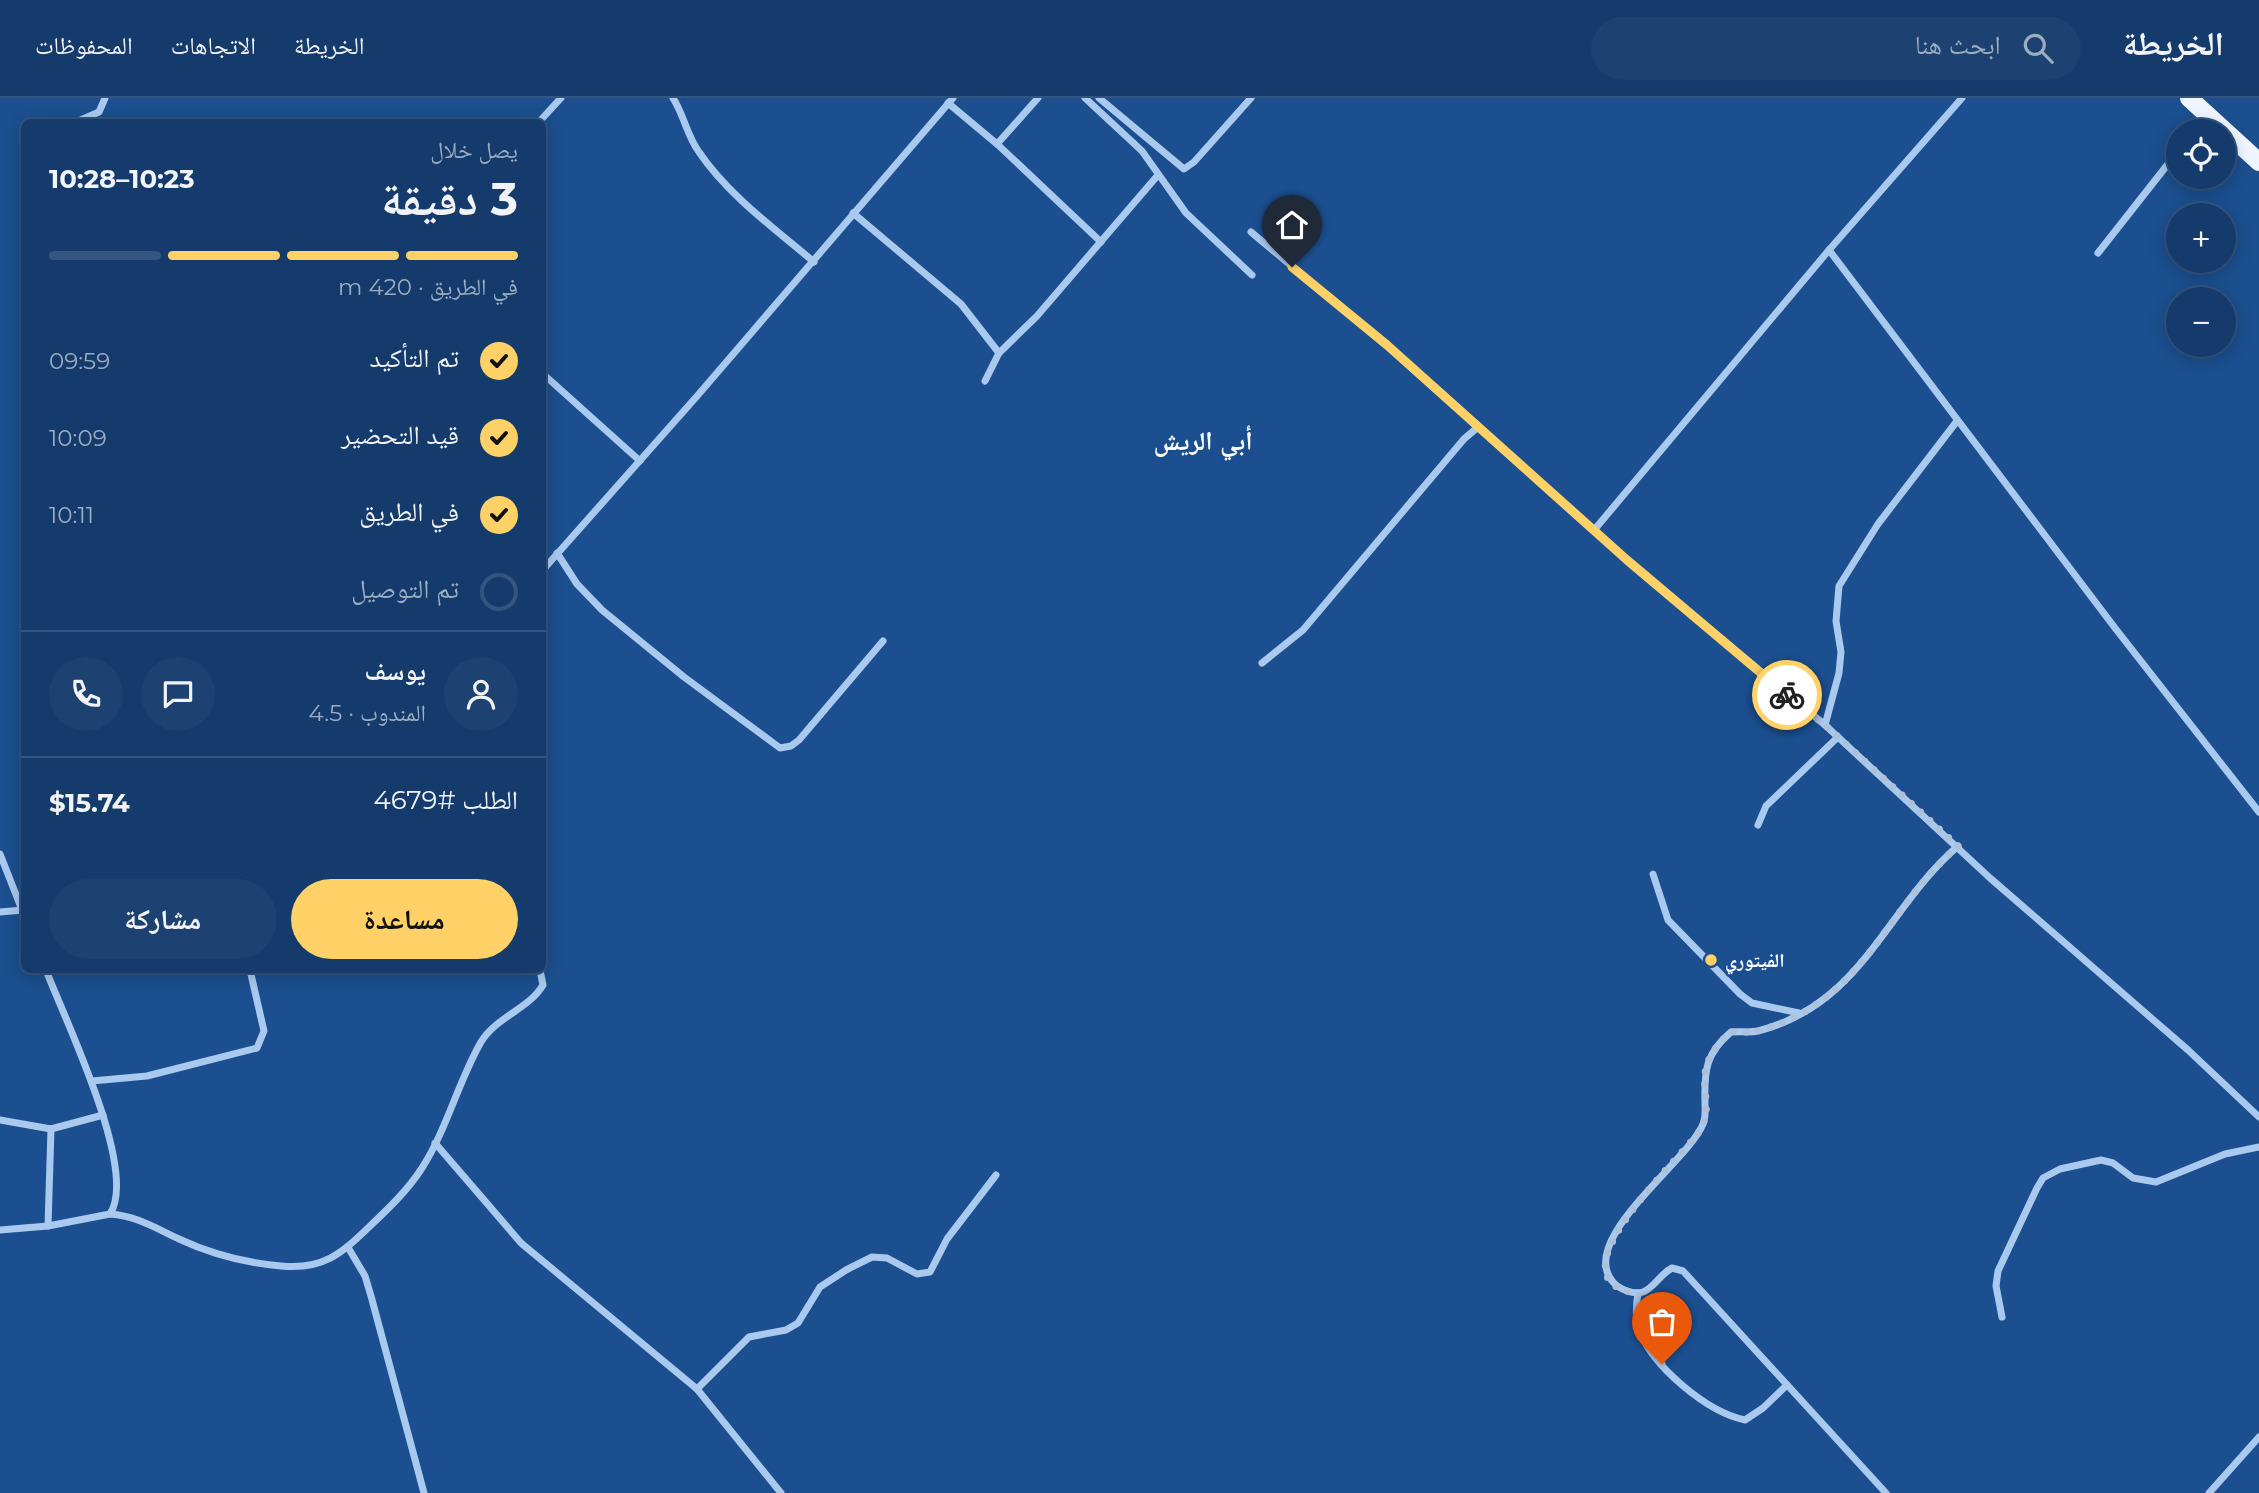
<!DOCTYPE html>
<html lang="ar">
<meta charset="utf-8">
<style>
body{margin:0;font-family:Montserrat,"Noto Naskh Arabic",sans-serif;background:#1d4271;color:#f1f3f6;direction:rtl;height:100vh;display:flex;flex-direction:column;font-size:26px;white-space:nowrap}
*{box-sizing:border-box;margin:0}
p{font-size:23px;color:#9dadc1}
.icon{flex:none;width:38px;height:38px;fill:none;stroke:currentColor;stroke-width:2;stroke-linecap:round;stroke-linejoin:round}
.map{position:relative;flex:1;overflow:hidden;direction:ltr}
.details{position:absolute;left:21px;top:21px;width:525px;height:854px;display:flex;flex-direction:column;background:#143b6b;border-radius:10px;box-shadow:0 4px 18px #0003,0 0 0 2px #33557e;direction:rtl}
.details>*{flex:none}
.controls{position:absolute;left:2166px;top:21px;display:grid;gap:14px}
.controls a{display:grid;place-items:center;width:70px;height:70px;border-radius:50%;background:#143b6b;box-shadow:0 4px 18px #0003,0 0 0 2px #33557e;font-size:35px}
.pin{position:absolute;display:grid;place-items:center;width:60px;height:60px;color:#fff;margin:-72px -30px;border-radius:50% 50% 50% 0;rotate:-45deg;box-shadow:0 0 7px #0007}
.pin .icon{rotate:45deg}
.courier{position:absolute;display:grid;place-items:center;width:70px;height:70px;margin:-35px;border:5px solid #ffd166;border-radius:50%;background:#fff;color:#222;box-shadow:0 2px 9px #0007}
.head em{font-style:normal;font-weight:700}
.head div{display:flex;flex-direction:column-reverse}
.head{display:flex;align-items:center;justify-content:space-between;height:119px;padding:0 28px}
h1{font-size:46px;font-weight:700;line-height:52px}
.bar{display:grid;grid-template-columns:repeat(4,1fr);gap:10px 7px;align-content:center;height:84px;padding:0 28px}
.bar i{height:9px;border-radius:5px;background:#33557e}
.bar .selected{background:#ffd166}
.bar p{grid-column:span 4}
.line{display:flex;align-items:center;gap:18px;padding:0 28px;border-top:2px solid #33557e}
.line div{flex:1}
.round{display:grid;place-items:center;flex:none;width:74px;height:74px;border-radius:37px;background:#1d4271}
ol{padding:0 28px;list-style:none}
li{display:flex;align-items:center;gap:21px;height:77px}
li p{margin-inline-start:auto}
li .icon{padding:7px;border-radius:50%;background:#ffd166;color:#111;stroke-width:4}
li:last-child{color:#9dadc1}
li i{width:38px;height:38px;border:4px solid #33557e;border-radius:50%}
.cta{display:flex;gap:14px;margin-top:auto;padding:14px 28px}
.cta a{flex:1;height:80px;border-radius:42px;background:#ffd166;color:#111;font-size:28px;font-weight:700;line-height:80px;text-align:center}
.cta a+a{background:#1d4271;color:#f1f3f6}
header{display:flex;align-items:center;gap:42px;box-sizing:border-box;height:98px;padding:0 35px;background:#143b6b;border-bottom:2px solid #33557e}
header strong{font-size:33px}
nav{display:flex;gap:38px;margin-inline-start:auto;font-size:24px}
.search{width:490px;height:63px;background:#1d4271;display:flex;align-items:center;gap:18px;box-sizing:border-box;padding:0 24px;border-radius:38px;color:#9dadc1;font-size:26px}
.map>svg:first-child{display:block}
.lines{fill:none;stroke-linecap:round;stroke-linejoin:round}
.minor{stroke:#a9c9ee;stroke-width:7}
.primary{stroke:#f0f6ff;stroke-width:18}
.done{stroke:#afc1d8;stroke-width:7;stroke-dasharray:0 12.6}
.route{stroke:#ffd166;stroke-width:9}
.poi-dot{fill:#ffd166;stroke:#1b4f8f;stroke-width:2.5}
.labels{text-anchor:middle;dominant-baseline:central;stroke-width:5;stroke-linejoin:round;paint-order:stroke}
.poi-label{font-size:19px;font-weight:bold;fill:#fff;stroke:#1b4f8f;text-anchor:start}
.district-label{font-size:26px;font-weight:bold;fill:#fff;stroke:#1b4f8f}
</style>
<header>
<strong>الخريطة</strong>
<div class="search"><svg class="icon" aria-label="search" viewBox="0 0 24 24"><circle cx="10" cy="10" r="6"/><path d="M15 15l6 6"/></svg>ابحث هنا</div>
<nav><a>الخريطة</a><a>الاتجاهات</a><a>المحفوظات</a></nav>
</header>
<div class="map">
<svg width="2259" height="1395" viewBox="0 0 2259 1395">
<rect width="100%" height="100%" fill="#1b4f8f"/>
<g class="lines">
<g class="minor">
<path d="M673,0c11,17 14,38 26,54 29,43 76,77 115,110"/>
<polyline points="1085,0 1142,53 1186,115 1252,177"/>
<polyline points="1099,0 1184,71 1194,64 1251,0"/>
<polyline points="948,5 997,46 1038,0"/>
<polyline points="76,24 99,14 105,0"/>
<polyline points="539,24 561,0"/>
<polyline points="2194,33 2207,17"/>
<polyline points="997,46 1101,144"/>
<polyline points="853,115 961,206 999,255 985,283"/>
<polyline points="1251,134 1386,247 1627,462 1825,627 1990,780 2188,952 2259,1019"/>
<polyline points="1829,152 1962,0"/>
<polyline points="2098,155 2179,52"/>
<polyline points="999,255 1037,218 1158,77"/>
<polyline points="542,275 640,363"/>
<polyline points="1595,431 1829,152 2115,530 2259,714"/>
<polyline points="557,455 577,486 602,512 684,579 780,650 791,648 799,642 883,543"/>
<polyline points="542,473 698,297 953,0"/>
<polyline points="1262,565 1303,532 1464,341 1478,329"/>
<polyline points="1825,627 1839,575 1841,554 1836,523 1839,488 1878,426 1957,323"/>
<polyline points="1758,727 1766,708 1838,639"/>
<polyline points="0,756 24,817"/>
<polyline points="1653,776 1668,822 1740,896 1752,905 1799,915"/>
<polyline points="0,814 23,812"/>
<polyline points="92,983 147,978 257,950 264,933 250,872"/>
<polyline points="0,1022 51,1031 48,1128"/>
<polyline points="51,1031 103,1017"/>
<polyline points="435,1045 521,1145 697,1291 781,1395"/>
<path d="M110,1116c27,2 45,14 69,25 32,15 67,24 102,27 42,4 60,-12 88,-39 19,-18 39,-37 53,-59 25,-39 36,-86 59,-126 15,-25 48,-33 62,-57l-3,-15"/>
<path d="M0,1132l48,-4 62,-12c29,-44 -46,-196 -64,-244"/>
<polyline points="349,1151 365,1178 371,1198 424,1395"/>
<path d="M1638,1195c-2,12 -3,25 1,37 14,37 68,82 106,90l18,-12 24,-23"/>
<polyline points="2002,1219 1996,1188 1998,1173 2037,1090 2043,1080 2060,1071 2101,1062 2113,1065 2133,1080 2156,1084 2225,1056 2259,1049"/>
<polyline points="697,1291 749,1239 786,1232 798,1225 820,1189 846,1172 872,1159 887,1160 917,1176 930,1174 947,1141 996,1077"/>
<path d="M1886,1395l-203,-222 -11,-3c-12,6 -18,20 -29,24 -10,3 -24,-3 -30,-10 -37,-42 75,-120 90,-158 3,-7 2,-14 2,-21 -1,-33 1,-50 26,-71 9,-1 18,1 27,-1 105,-27 127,-122 200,-185"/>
<polyline points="2209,1395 2259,1339"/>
</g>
<polyline class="primary" points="2189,0 2259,64"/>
</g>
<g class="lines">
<path class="done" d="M1662,1266l-23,-36 -1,-35c-94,-10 42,-134 60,-160 24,-34 -17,-58 33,-101 8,-1 18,1 26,-1 106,-27 127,-121 201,-185l-133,-121 -38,-30"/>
<polyline class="route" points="1292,169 1387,247 1627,462 1787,597"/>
</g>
<circle class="poi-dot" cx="1711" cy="862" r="7"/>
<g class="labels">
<g class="poi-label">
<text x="1725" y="862">الفيتوري</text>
</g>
<g class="district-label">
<text x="1203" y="343">أبي الريش</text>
</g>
</g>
</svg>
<div class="controls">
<a><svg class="icon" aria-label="locate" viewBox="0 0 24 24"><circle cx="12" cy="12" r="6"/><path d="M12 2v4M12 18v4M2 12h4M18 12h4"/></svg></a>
<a>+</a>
<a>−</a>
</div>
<div class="pin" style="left:1662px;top:1266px;background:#ea580c"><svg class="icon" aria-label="bag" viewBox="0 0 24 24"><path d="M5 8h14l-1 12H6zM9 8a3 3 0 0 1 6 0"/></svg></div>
<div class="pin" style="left:1292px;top:169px;background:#1f2937"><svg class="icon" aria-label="home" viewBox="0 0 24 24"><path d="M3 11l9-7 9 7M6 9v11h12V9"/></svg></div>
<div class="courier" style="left:1787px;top:597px"><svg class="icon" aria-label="bike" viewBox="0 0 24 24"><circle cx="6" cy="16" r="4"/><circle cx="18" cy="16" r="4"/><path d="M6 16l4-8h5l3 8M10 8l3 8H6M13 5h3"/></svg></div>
<section class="details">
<div class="head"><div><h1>3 دقيقة</h1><p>يصل خلال</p></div><em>10:23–10:28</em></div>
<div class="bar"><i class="selected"></i><i class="selected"></i><i class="selected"></i><i></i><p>في الطريق · 420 m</p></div>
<ol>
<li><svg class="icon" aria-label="check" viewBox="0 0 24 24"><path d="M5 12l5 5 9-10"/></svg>تم التأكيد<p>09:59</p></li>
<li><svg class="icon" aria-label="check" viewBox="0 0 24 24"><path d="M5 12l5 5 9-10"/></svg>قيد التحضير<p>10:09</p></li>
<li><svg class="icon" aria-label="check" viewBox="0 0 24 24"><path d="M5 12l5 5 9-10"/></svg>في الطريق<p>10:11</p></li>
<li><i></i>تم التوصيل</li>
</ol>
<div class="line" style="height:126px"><a class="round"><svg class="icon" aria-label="person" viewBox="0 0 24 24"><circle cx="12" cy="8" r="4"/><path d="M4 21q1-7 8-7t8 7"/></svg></a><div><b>يوسف</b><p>المندوب · 4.5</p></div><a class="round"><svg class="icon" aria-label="chat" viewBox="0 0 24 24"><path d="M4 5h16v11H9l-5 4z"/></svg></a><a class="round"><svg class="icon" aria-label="phone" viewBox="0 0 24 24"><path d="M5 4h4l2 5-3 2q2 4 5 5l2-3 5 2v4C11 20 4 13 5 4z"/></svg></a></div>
<div class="line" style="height:91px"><div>الطلب #4679</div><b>$15.74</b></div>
<div class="cta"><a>مساعدة</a><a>مشاركة</a></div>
</section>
</div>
